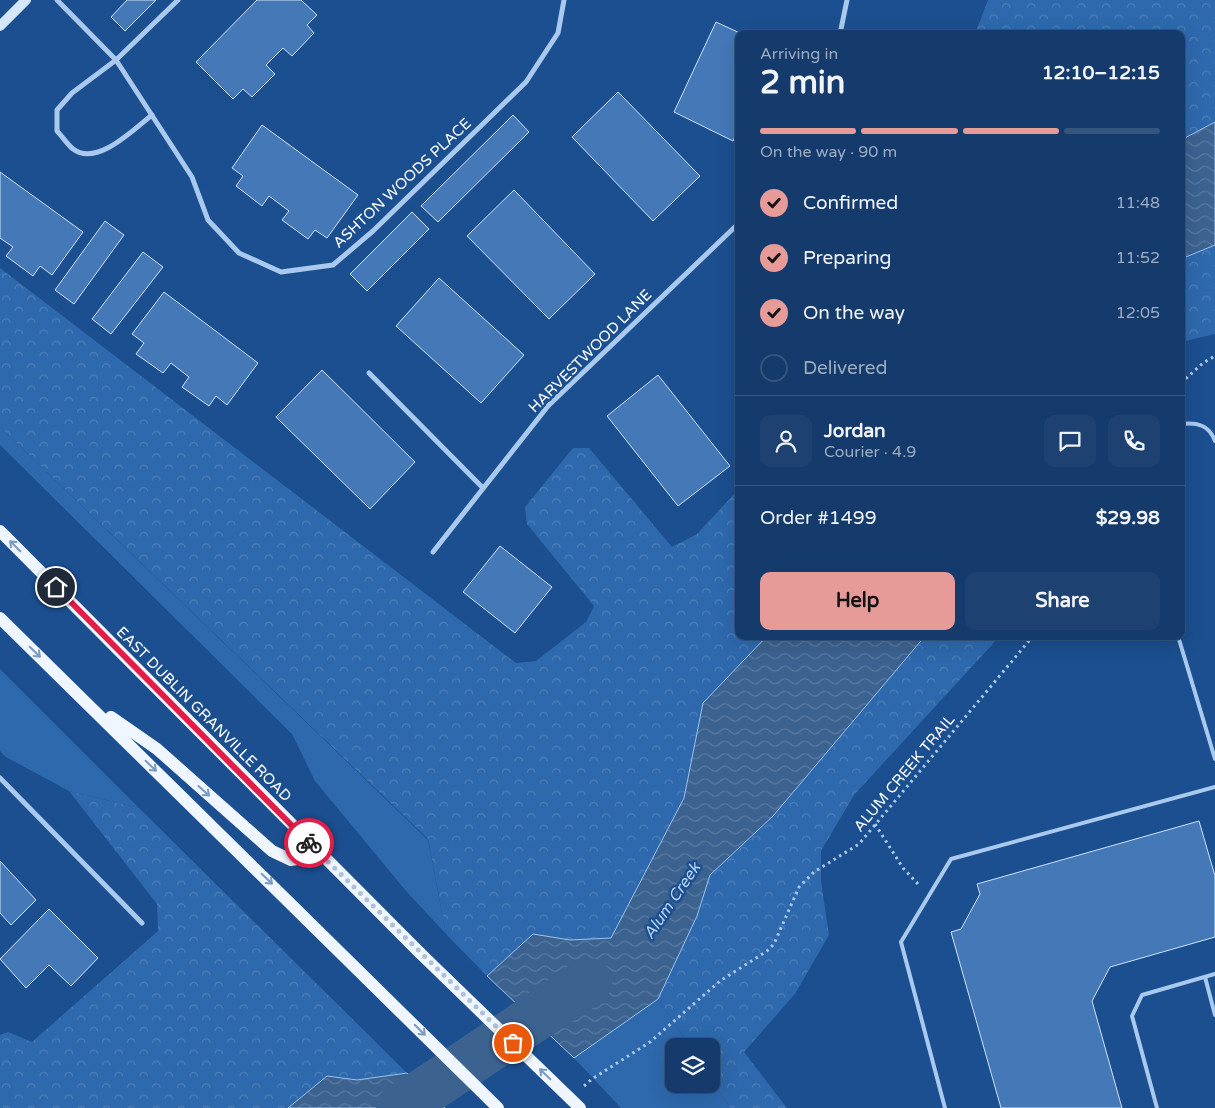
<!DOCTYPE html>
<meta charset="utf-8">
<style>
body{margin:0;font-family:"Varela Round",sans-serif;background:#1d4271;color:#f1f3f6;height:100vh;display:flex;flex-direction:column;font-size:19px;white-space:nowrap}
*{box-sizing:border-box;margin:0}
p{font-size:16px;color:#9dadc1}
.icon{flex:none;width:28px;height:28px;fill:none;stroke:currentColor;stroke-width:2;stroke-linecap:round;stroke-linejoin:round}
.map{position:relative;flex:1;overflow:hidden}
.panel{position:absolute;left:735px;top:30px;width:450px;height:610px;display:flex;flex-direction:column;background:#143b6b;border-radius:10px;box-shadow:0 5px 20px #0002,0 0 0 1px #33557e}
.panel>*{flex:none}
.buttons{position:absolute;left:665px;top:1038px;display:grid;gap:10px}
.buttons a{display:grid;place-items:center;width:55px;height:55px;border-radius:10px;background:#143b6b;box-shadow:0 5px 20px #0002,0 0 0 1px #33557e;font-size:25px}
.pin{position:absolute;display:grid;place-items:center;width:42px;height:42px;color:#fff;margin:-21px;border:2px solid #fff;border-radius:50%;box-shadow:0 1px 5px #0007}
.courier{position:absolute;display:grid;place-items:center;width:50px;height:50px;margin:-25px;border:4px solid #e11d48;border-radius:50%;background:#fff;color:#222;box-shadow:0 1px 6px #0007}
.summary em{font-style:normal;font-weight:700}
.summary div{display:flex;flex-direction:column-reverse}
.summary{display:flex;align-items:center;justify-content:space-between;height:85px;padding:0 25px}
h1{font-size:32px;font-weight:700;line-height:38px}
.bar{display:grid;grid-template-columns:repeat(4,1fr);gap:8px 5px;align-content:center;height:60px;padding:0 25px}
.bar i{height:6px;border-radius:4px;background:#33557e}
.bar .current{background:#e69b98}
.bar p{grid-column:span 4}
.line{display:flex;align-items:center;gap:12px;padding:0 25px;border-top:1px solid #33557e}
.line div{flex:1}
.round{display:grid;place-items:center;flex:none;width:52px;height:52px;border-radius:10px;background:#1d4271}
ol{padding:0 25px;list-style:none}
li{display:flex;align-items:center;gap:15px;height:55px}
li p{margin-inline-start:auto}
li .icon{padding:5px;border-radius:50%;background:#e69b98;color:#111;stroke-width:4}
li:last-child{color:#9dadc1}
li i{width:28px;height:28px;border:2px solid #33557e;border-radius:50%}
.button{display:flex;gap:10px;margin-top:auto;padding:10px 25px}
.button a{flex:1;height:58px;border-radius:10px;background:#e69b98;color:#111;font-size:20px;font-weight:700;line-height:58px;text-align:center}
.button a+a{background:#1d4271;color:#f1f3f6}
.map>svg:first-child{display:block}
.green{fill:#2e69ad}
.forest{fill:url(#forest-crowns)}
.water{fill:url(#water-waves);stroke:#9cc4f0}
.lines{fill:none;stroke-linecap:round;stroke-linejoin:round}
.river{stroke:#3c6290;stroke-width:48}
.building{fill:#4478b7;stroke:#cfe3fa}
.path{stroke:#a9c9ee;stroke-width:3;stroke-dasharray:2.5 4;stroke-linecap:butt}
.lane{stroke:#a9c9ee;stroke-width:4}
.street{stroke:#a9c9ee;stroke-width:5}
.secondary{stroke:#d6e6fa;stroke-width:10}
.primary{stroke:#f0f6ff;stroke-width:12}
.primary-bridge{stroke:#f0f6ff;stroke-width:12}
.oneway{stroke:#7b9ac1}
.done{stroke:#afc1d8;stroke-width:5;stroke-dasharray:0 9}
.route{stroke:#e11d48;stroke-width:6}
.labels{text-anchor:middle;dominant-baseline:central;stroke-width:5;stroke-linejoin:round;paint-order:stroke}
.street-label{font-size:15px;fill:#fff;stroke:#1b4f8f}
.water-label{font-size:16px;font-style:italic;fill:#b5d3f5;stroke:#1b4f8f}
</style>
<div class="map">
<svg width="1215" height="1108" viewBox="0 0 1215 1108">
<defs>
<pattern id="forest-crowns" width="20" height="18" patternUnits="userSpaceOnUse" patternTransform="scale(1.25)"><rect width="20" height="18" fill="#2e69ad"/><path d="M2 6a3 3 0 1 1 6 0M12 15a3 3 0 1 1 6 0" fill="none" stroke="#4d80b9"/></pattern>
<pattern id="water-waves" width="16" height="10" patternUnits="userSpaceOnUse" patternTransform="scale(1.25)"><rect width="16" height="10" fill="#3c6290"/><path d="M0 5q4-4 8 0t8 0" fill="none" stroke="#597aa1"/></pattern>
</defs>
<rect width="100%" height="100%" fill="#1b4f8f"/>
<g class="green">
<polygon points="0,427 428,840 446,934 406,891 315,781 292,734 0,445"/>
<polygon points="0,669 139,808 69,791 6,757 0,751"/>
<polygon points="658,999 690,1046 674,1046 674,1084 711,1084 711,1078 730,1108 621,1108 574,1058"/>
</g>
<g class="forest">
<polygon points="988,0 1215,0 1215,122 1181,140 1181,34 975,34"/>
<polygon points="1215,245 1215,334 1181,342 1181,259"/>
<polygon points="0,268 516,663 536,661 586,622 594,606 527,524 525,507 573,448 589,448 672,547 697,534 739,489 739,636 767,636 703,703 684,798 611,938 570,940 533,934 487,976 446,934 428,839 0,427"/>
<polygon points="925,636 1000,636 854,795 821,851 821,881 829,935 795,994 744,1052 787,1108 730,1108 711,1078 711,1046 690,1046 658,999 697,916 710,875 773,816"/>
<polygon points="69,791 139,808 407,1073 357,1080 327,1076 288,1108 0,1108 0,1035 8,1032 32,1042 158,931 157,904"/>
</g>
<g class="water">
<polygon points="1215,122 1215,245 1181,259 1181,140"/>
<polygon points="767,636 925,636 773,816 710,875 697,916 658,999 574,1058 487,976 533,934 570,940 611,938 684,798 703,703"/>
<polygon points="407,1073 445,1108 288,1108 327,1076 357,1080"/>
</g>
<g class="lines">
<polyline class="river" points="400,1108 588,982"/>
</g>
<g class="building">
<polygon points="127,0 156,0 125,31 111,17"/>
<polygon points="257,0 301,0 317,15 307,25 314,33 292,56 283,48 266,65 275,74 252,97 243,89 233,99 196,62"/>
<polygon points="716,22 742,34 739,34 739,129 733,141 674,112"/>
<polygon points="618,92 700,176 653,221 572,137"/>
<polygon points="513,115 529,132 438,222 421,206"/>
<polygon points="262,125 358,195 327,238 315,230 308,239 282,220 289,211 269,196 262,206 236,186 243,176 232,168"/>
<polygon points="0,172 83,232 52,275 40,266 33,276 6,256 13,247 0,238"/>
<polygon points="514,190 595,274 549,319 467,236"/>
<polygon points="412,212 429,229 367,291 350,274"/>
<polygon points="105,221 124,235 74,304 55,290"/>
<polygon points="143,252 163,267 111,334 92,319"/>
<polygon points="439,278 524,355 481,403 396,326"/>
<polygon points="164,292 258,363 227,405 216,396 209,406 182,387 189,377 171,363 163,373 136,354 144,343 132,334"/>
<polygon points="322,370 415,462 370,509 276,417"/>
<polygon points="658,375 730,466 678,506 607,416"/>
<polygon points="500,546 552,587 515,633 463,592"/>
<polygon points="1199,821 1215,876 1215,937 1110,967 1092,1001 1122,1108 1001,1108 951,932 961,929 980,894 977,884"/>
<polygon points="0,861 36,900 11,925 0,913"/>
<polygon points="49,909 98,958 71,986 49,965 26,988 0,959"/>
</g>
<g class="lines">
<g class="path">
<polyline points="1181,383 1203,363 1215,356"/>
<polyline points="875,824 903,868 918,884"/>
<polyline points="584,1086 592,1079 650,1042 720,981 767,951 774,944 799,887 814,872 859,844 1033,636"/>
</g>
<g class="lane">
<path d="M1181,424c16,-2 28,1 34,17"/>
<polyline points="1178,636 1215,759"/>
<polyline points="1205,977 1215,1015"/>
<polyline points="945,1108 901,942 951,859 1215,787"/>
<polyline points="1157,1108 1132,1016 1142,995 1215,974"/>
</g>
<g class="street">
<polyline points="57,0 116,60 192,177 208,220 239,253 281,272 333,265 373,231 526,82 558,33 564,0"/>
<polyline points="840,34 847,0"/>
<path d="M152,115c-18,14 -55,52 -79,34 -6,-5 -11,-13 -16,-18v-21l15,-17 44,-33 62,-60"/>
<polyline points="369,373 483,488"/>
<polyline points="433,552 548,406 739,223"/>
<polyline points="0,778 142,923"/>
</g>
<polyline class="secondary" points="0,26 26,0"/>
<g class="primary">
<polyline points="0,531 420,953"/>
<polyline points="0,618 498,1108"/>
<polyline points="111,717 157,749 272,851 291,860 321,855"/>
</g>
<polyline class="primary-bridge" points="420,953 580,1108"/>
</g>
<defs><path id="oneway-shaft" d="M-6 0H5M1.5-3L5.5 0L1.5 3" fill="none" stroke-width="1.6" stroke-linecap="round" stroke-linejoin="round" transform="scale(1.25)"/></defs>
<g class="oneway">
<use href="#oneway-shaft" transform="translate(15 546) rotate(-135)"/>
<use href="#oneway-shaft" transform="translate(35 652) rotate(44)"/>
<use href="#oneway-shaft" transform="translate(151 766) rotate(44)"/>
<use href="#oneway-shaft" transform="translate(204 791) rotate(42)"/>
<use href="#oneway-shaft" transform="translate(267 879) rotate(44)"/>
<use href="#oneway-shaft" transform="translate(420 1030) rotate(45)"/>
<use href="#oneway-shaft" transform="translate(545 1074) rotate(-136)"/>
</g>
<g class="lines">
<polyline class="done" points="309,843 513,1043"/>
<polyline class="route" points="56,587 309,843"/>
</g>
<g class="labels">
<g class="street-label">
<text transform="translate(402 183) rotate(-43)">ASHTON WOODS PLACE</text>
<text transform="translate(590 351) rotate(-45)">HARVESTWOOD LANE</text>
<text transform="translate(204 714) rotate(45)">EAST DUBLIN GRANVILLE ROAD</text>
<text transform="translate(904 773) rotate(-50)">ALUM CREEK TRAIL</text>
</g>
<g class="water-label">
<text transform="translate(672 901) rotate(-56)">Alum Creek</text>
</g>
</g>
</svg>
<div class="buttons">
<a><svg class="icon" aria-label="layers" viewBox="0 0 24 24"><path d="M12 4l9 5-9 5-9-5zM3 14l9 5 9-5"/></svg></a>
</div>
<div class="pin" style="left:513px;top:1043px;background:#ea580c"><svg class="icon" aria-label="bag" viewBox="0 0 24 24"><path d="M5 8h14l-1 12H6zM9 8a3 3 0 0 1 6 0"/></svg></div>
<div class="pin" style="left:56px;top:587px;background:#1f2937"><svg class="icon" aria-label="home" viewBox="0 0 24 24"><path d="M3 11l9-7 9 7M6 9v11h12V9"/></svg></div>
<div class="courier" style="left:309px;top:843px"><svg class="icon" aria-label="bike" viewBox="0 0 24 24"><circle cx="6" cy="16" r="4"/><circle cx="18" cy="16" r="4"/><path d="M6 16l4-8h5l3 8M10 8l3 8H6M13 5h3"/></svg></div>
<section class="panel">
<div class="summary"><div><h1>2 min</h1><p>Arriving in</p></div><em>12:10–12:15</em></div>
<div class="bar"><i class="current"></i><i class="current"></i><i class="current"></i><i></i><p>On the way · 90 m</p></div>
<ol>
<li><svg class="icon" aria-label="check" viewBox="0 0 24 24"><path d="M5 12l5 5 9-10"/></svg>Confirmed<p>11:48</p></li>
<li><svg class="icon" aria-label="check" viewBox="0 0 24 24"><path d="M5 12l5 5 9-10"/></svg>Preparing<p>11:52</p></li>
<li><svg class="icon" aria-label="check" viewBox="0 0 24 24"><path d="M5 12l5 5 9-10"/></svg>On the way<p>12:05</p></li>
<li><i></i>Delivered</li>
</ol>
<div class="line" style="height:90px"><a class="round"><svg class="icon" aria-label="person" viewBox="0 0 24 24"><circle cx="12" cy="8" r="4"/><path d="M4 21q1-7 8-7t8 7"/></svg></a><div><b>Jordan</b><p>Courier · 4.9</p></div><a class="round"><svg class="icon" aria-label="chat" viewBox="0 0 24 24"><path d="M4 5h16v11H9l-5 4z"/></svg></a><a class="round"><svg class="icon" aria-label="phone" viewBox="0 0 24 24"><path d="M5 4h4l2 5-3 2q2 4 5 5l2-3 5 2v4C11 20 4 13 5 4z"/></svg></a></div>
<div class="line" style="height:65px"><div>Order #1499</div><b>$29.98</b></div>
<div class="button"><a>Help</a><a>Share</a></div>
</section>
</div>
